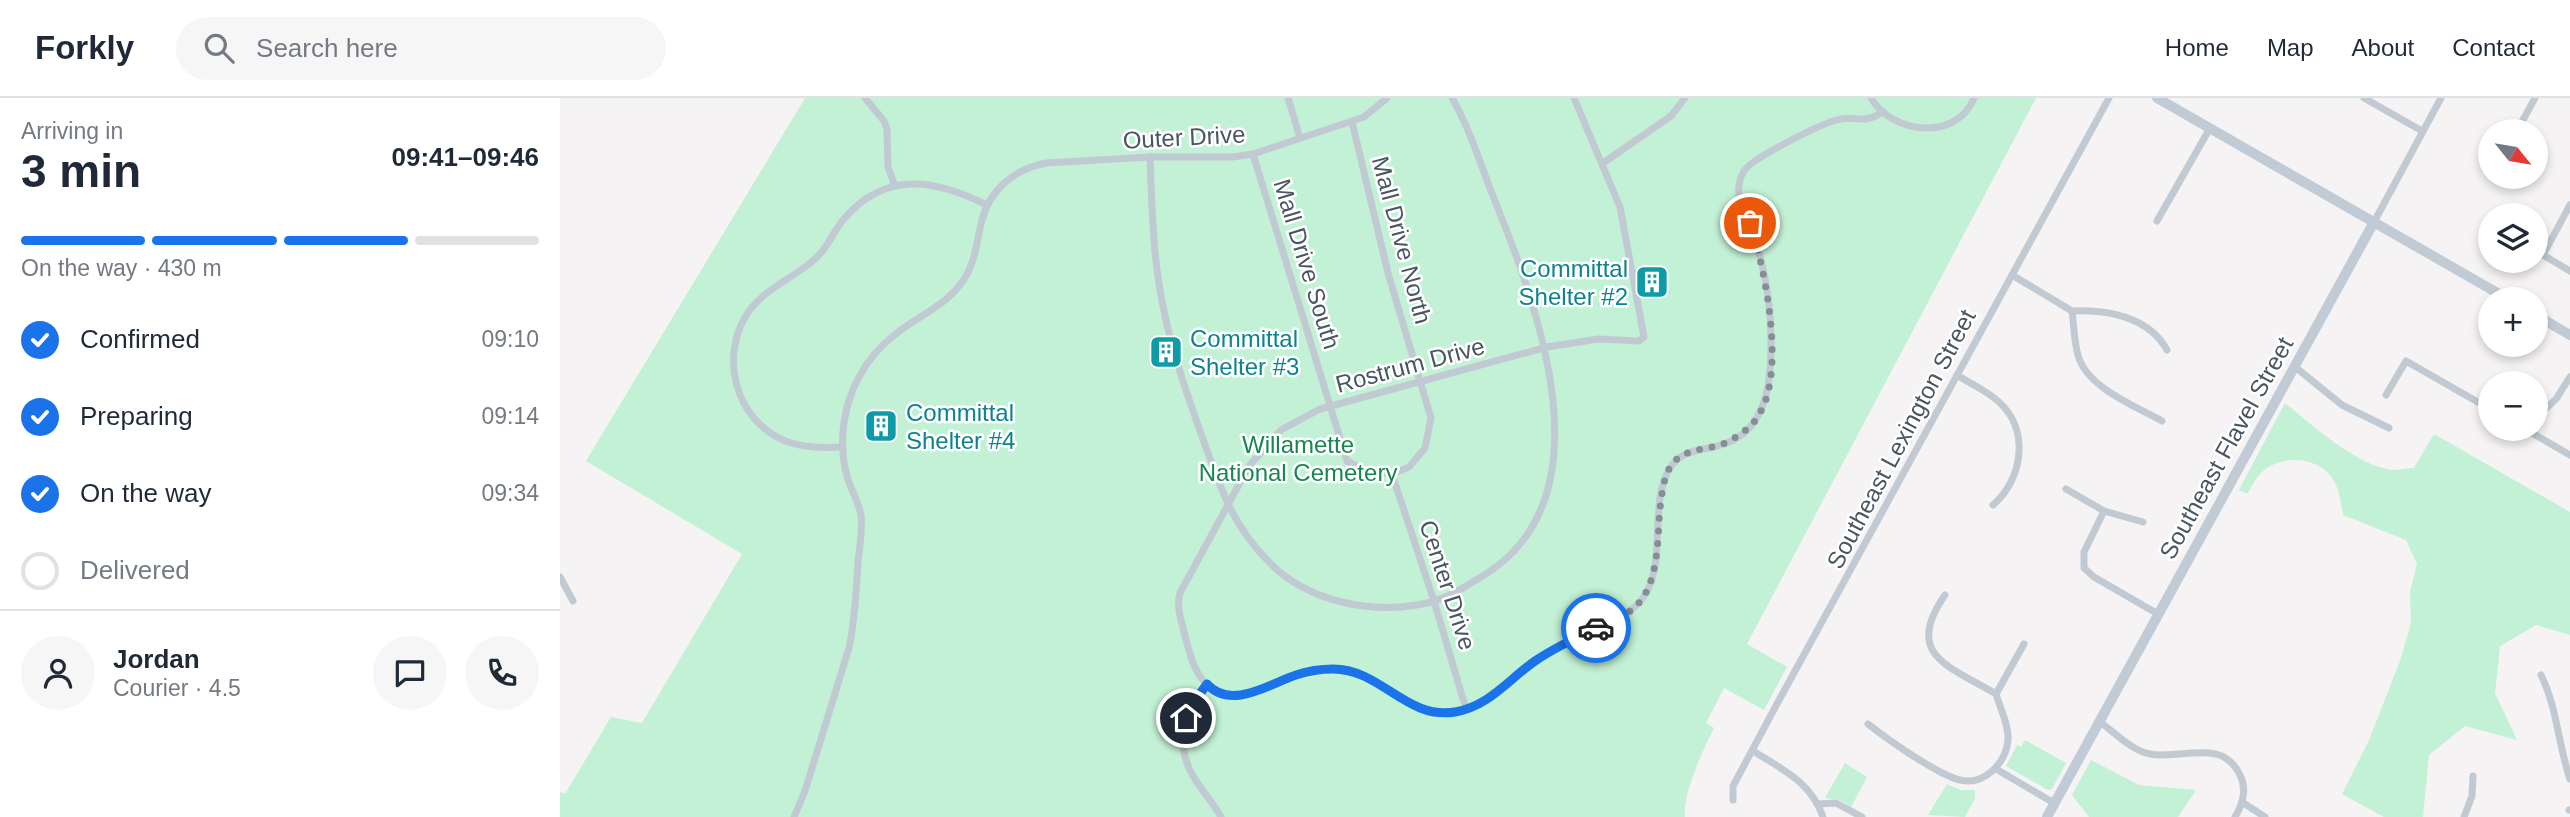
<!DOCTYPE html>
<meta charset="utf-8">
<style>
body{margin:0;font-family:Arial,sans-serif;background:#f6f6f7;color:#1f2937;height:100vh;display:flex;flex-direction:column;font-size:26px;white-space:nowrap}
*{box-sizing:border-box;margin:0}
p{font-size:23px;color:#747a83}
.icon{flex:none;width:38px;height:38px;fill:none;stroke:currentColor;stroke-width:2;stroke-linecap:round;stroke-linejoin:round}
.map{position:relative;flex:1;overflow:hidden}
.details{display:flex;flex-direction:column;background:#fff;width:560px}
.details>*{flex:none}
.needle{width:46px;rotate:120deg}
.controls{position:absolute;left:1918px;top:21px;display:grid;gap:14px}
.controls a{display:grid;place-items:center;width:70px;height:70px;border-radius:50%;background:#fff;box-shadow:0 4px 10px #0003;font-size:35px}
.pin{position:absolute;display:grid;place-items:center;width:60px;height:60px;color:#fff;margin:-30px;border:4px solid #fff;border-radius:50%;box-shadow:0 2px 7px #0007}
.courier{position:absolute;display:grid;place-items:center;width:70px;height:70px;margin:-35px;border:5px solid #1a73e8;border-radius:50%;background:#fff;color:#222;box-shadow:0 2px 9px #0007}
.summary em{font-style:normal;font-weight:700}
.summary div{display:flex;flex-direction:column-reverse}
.summary{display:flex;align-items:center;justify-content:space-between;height:119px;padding:0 21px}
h1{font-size:46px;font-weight:700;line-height:52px}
.bar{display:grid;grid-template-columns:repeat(4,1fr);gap:10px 7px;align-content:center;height:84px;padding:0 21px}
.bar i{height:9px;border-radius:5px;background:#e0e1e3}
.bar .current{background:#1a73e8}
.bar p{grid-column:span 4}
.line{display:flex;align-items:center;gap:18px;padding:0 21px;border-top:2px solid #e0e1e3}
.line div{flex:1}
.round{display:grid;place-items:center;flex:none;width:74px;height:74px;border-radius:37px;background:#f6f6f7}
ol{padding:0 21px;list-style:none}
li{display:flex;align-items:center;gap:21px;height:77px}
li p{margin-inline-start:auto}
li .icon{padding:7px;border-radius:50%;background:#1a73e8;color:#fff;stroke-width:4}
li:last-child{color:#747a83}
li i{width:38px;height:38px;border:4px solid #e0e1e3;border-radius:50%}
header{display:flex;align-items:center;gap:42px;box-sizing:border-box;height:98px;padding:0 35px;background:#fff;border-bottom:2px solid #e0e1e3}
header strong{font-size:33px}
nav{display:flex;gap:38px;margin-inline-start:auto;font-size:24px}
.search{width:490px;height:63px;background:#f6f6f7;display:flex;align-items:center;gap:18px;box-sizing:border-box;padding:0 24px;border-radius:38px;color:#747a83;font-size:26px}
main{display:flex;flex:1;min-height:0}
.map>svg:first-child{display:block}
.green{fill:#c3f1d5}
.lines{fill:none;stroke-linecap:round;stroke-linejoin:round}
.street{stroke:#c1cad2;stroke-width:7}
.secondary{stroke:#c1cbd6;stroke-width:10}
.done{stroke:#868d94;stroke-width:7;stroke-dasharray:0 12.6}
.route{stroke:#1a73e8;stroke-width:9}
.labels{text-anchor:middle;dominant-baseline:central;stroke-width:5;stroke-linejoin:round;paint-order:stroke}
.street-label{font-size:24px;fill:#4a5661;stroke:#fff}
.culture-label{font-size:24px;fill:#0d838f;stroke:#fff;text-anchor:start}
.park-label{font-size:24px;fill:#17864f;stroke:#fff}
</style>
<header>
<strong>Forkly</strong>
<div class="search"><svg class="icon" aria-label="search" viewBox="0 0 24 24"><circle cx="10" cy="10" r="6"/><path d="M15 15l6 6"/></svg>Search here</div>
<nav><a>Home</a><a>Map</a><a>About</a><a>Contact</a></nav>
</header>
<main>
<section class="details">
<div class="summary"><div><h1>3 min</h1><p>Arriving in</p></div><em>09:41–09:46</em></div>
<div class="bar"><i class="current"></i><i class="current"></i><i class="current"></i><i></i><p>On the way · 430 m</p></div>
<ol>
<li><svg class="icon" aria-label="check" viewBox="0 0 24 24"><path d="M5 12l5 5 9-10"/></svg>Confirmed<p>09:10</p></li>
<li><svg class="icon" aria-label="check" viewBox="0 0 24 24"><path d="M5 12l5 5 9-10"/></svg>Preparing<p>09:14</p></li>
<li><svg class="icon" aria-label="check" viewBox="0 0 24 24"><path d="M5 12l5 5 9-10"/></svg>On the way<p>09:34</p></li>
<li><i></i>Delivered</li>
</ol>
<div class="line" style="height:126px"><a class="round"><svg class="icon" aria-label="person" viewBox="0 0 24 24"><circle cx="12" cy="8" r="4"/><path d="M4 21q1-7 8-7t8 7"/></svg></a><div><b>Jordan</b><p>Courier · 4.5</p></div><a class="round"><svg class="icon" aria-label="chat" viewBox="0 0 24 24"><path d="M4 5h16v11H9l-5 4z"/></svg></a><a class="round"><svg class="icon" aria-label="phone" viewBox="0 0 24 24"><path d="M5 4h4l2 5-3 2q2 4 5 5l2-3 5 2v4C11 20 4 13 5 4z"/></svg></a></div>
</section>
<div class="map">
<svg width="2010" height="719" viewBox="0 0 2010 719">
<rect width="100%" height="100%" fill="#f5f3f3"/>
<g class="green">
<path d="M245,0h1231l-289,546 40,23 -23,43 -40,-22 -18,35 8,5c-11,22 -31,64 -29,89h-1125v-25l5,2 46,-77 31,6 100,-169 -156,-93z"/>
<path d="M1725,305c27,22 72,63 107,67 7,0 15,-2 22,-2l20,-34 136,78v123l-34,-10 -36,21 -5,47 22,47 -52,-14 -36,29 -6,62h-39l-42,-23 27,-54 31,-79 11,-38 -1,-31 7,-28 -11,-24 -63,-25c-2,-12 -4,-28 -11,-37 -15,-22 -50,-23 -69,-7 -7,5 -11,16 -16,23l-8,-4z"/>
<polygon points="1465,642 1506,665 1492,691 1488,692 1446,668 1457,647 1461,649"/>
<polygon points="1531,662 1579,687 1636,692 1618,719 1529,719 1512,697"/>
<polygon points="1285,665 1307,679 1291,709 1280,702 1265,700"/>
<polygon points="1387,686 1400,692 1415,692 1415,700 1405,719 1368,717"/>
</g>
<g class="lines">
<g class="street">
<polyline points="305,0 324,23 327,31 328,69 335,88"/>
<polyline points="728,0 740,40"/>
<path d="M1014,0l46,109 24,130 -5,4 -41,-2 -51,8 -227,62 -39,21 -32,36 -69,127c-4,14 1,25 4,39 9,34 14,62 57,64 32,-8 60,-29 95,-27 55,3 71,60 132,39 27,-9 44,-31 67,-47 29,-20 65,-29 93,-49 11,-7 19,-18 23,-30 12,-34 0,-84 19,-114 12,-20 35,-17 54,-24 33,-11 44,-43 46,-75 3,-39 -1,-82 -12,-120 -5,-17 -17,-35 -19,-52 -1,-9 0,-18 5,-26 8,-13 75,-46 92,-51 21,-6 24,6 47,-8"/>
<path d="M1311,0c22,37 86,43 103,0"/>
<polyline points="1804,0 1862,33"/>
<polyline points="1957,33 1975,0"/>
<polyline points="693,56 787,363 805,372 832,376 849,369 865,350 871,320 828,175 792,24"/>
<path d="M590,59c2,52 3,104 14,154 9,44 25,89 40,131 18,50 29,85 68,123 37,36 96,48 145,40 28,-5 41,-14 64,-28 133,-78 54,-277 10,-386 -12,-31 -22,-64 -39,-93"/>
<polyline points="1043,65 1111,18 1125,0"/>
<polyline points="2010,107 1983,157 2010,173"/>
<polyline points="1597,123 1650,30"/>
<polyline points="1814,124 1881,0"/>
<path d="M1452,177l60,36c2,14 2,30 6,44 8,32 57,51 84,66"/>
<path d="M1512,213c35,-2 77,6 95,39"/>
<polyline points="1734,268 1782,307 1829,330"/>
<path d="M1397,277c14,9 30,16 42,27 31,28 24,77 -6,103"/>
<polyline points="1826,297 1846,263 1930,311"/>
<polyline points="1976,320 1996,301 2010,279"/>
<polyline points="1965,331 2010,357"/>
<path d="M283,349c-20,1 -39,1 -58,-6 -50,-21 -67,-86 -36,-130 17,-23 46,-34 66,-52 13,-11 18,-27 28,-39 42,-50 92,-41 144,-15"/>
<polyline points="832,376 874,503 906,611"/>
<polyline points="1506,391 1544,413 1583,424"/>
<polyline points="1544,413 1524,454 1524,470 1534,479 1598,516"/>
<polyline points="0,479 13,503"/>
<path d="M1981,577c16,32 17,69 29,104"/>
<path d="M647,586c-22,27 -33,59 -14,92 8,14 20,26 28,41"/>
<polyline points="1436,596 1464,546"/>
<path d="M1540,624c14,10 32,29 50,32 31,6 72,-17 90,21 7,14 3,29 -5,42"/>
<path d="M1308,626c19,15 70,51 92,56 24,6 46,-17 48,-40 1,-15 -8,-32 -12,-46 -47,-28 -93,-39 -51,-99"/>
<path d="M1193,653c29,18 58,31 70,66"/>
<polyline points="1436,671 1494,705"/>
<polyline points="1173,702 1173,688 1218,604 1549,0"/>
<polyline points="1682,704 1705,719"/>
<polyline points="1258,706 1276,705 1302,719"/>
<polyline points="2009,712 2010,712"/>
<path d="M234,719l11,-26 44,-143c6,-27 7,-56 9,-85 1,-15 5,-32 3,-47 -2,-15 -11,-27 -14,-40 -9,-32 -4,-70 12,-99 9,-17 22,-32 38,-44 24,-19 53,-29 69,-57 10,-17 11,-37 16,-56 8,-31 33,-51 64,-57l104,-6h83l20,-3 111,-37 23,-19"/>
<polyline points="1904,719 1912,698 1913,678"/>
</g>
<g class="secondary">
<polyline points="1597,0 1948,201"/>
<polyline points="1976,217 2010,237"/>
<polyline points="1487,719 1814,124"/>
</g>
</g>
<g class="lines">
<path class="done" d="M1036,530c11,-5 23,-9 33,-16 31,-22 28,-70 31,-104 2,-13 3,-29 10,-41 14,-22 42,-15 61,-27 12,-7 24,-16 30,-29 24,-44 4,-142 -11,-188"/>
<path class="route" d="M626,620l8,-16 13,-18c24,27 64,-1 89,-9 12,-4 24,-6 37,-6 48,0 73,51 122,43 34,-6 53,-32 80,-51 19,-13 40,-23 61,-33"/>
</g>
<defs>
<symbol id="building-square" viewBox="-11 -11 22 22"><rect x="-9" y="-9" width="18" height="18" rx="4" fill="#0f9aa8" stroke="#fff"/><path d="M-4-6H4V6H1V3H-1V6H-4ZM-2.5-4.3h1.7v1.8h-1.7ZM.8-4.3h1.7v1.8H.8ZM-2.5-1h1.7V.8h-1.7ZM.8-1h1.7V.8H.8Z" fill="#fff"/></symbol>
</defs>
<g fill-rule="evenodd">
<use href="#building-square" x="1073" y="165" width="38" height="38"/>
<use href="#building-square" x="587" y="235" width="38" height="38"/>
<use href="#building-square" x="302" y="309" width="38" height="38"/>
</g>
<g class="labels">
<g class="street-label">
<text transform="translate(624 39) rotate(-3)">Outer Drive</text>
<text transform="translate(842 142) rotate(75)">Mall Drive North</text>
<text transform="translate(747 166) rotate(73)">Mall Drive South</text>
<text transform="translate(850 267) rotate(-15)">Rostrum Drive</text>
<text transform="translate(1341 341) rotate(-62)">Southeast Lexington Street</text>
<text transform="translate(1666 350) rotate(-61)">Southeast Flavel Street</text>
<text transform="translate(888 487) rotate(72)">Center Drive</text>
</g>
<g class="culture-label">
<text x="1068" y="170" text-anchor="end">Committal<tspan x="1068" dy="28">Shelter #2</tspan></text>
<text x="630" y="240">Committal<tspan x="630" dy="28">Shelter #3</tspan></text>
<text x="346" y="314">Committal<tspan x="346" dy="28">Shelter #4</tspan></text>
</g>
<g class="park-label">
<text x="738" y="346">Willamette<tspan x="738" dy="28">National Cemetery</tspan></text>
</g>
</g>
</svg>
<div class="controls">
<a><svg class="needle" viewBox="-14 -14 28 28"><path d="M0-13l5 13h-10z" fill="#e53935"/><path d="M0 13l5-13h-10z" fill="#747a83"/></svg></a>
<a><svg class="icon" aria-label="layers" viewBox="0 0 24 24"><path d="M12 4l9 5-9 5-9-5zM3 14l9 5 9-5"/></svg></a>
<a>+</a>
<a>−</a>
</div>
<div class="pin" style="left:1190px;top:125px;background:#ea580c"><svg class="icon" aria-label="bag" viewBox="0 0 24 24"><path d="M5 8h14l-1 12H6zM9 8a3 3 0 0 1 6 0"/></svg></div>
<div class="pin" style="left:626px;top:620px;background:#1f2937"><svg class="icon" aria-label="home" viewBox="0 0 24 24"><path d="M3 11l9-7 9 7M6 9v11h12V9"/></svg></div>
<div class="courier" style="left:1036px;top:530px"><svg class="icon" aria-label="car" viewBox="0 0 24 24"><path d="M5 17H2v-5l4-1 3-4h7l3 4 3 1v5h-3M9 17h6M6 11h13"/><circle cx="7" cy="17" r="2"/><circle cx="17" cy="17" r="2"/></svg></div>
</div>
</main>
